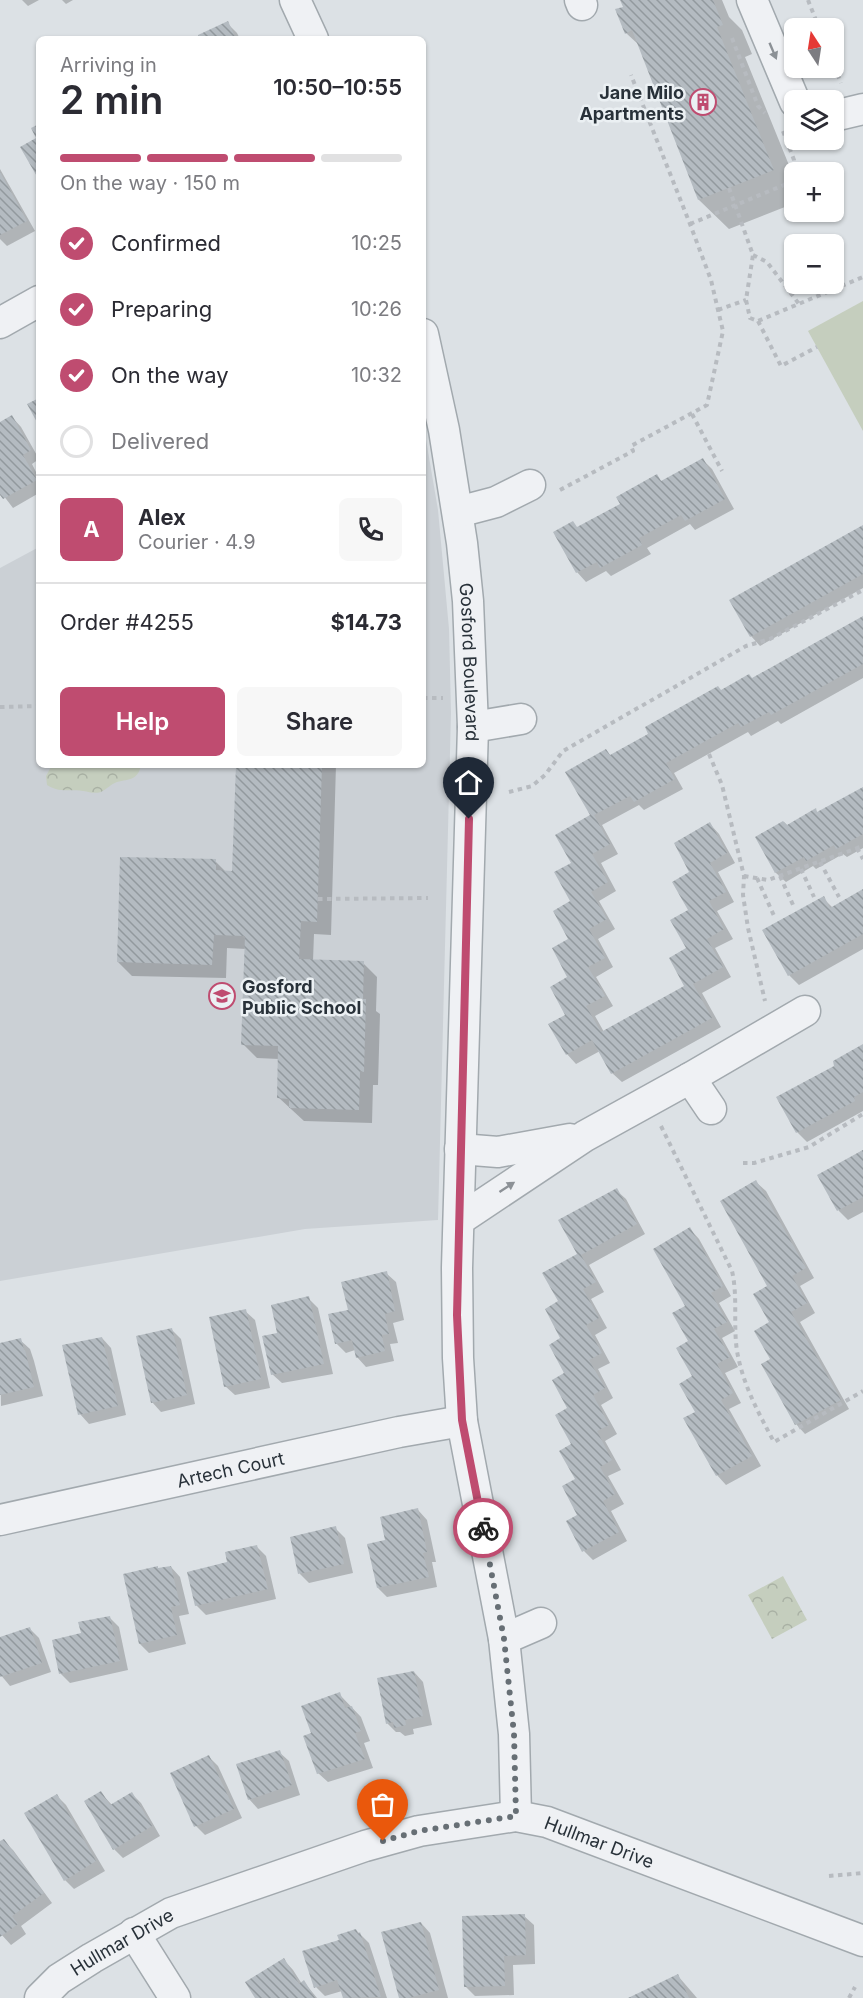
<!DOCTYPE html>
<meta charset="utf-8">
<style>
body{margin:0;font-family:Inter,sans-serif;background:#f7f7f7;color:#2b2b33;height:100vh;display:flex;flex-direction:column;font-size:22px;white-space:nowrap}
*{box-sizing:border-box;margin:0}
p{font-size:20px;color:#7c7c81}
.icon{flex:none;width:33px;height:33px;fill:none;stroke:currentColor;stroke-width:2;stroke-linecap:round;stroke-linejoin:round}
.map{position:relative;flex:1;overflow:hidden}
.details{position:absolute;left:36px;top:36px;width:390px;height:732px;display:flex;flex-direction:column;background:#fff;border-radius:9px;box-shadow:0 2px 4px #0004}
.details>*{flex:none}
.needle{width:39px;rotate:348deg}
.tools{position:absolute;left:784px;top:18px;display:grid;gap:12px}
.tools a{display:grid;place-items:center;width:60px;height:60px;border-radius:9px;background:#fff;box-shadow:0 2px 4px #0004;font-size:30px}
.pin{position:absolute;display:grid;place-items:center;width:51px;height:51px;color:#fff;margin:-62px -26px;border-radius:50% 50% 50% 0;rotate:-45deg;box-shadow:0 0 6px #0007}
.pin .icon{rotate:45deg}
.courier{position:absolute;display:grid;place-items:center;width:60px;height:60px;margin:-30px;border:4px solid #bf4c70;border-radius:50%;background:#fff;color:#222;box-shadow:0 2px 8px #0007}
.headline em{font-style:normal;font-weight:600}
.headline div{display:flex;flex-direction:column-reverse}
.headline{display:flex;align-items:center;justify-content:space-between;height:102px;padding:0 24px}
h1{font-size:39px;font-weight:600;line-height:45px}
.bar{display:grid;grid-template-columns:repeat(4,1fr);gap:9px 6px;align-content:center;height:72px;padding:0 24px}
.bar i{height:8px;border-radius:4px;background:#e1e1e2}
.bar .current{background:#bf4c70}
.bar p{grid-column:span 4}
.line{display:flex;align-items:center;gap:15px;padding:0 24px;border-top:2px solid #e1e1e2}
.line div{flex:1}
.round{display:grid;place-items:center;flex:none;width:63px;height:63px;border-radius:9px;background:#f7f7f7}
ol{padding:0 24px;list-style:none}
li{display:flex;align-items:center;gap:18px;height:66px}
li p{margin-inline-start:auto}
li .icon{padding:6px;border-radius:50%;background:#bf4c70;color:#fff;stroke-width:4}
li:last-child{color:#7c7c81}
li i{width:33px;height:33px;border:3px solid #e1e1e2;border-radius:50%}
.primary-button{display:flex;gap:12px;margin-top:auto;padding:12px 24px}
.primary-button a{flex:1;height:69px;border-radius:9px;background:#bf4c70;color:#fff;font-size:24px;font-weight:600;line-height:69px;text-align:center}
.primary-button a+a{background:#f7f7f7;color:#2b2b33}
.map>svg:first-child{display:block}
.built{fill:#cbd0d5}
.grass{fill:#c5cebe}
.forest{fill:url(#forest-crowns)}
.shadow{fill:#0003}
.building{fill:url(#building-back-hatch)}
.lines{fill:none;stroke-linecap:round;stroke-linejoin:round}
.minor-casing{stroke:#a2a9ae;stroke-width:33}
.path{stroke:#b7bbc0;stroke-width:4;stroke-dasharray:4.5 4.5;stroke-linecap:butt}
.minor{stroke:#eff1f4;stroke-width:30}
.oneway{fill:#8c9196}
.done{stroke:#676f75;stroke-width:6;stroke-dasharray:0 10.8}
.route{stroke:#bf4c70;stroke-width:8}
.labels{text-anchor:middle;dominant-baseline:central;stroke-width:5;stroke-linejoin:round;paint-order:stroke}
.poi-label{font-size:18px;font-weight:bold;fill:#283139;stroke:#ebf0f3;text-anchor:end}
.street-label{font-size:18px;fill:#283139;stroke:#ebf0f3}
</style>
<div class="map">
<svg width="863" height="1998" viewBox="0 0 863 1998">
<defs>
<pattern id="forest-crowns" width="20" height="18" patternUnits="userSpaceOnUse" patternTransform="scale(1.5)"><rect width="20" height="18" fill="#c5cebe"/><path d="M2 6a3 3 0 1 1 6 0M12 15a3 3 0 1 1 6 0" fill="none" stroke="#a9b1a4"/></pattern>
<pattern id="building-back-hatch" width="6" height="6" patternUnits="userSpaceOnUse" patternTransform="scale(1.5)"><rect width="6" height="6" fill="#b4bbc1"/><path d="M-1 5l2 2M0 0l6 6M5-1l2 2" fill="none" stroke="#92999e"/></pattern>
</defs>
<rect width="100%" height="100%" fill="#dce1e5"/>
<polygon class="built" points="423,422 438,510 449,629 451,713 438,1220 305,1229 0,1281 0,568 39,547 39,765 423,765"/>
<polygon class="grass" points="863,301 863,431 808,331"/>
<g class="forest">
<path d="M52,765h89c-3,15 -11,14 -24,17 -6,2 -10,7 -16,10 -7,2 -11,0 -18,-1 -14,-2 -24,2 -36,-6l-1,-9z"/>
<polygon points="783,1576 807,1620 772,1639 748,1595"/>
</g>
<g class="shadow">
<polygon points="22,0 39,0 28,6"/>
<polygon points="62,0 73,0 66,4"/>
<polygon points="622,0 722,0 729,17 742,30 752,54 745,57 795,180 795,203 729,229 699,200 640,46 626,33 625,8"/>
<polygon points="227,23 237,33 240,39 201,39"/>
<polygon points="0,169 35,231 7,246 0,239"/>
<polygon points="12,417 21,427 39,459 32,464 39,478 39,493 13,508 0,491 0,423"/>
<polygon points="703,460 712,469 734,509 695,530 690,524 647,548 651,554 611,576 606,571 586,582 577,572 578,528 622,504 657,476 662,482"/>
<polygon points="863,527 863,588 760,646 751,636"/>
<polygon points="863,618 863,678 781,724 778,721 751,736 748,732 674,773 683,789 644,810 639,805 602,825 618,854 601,863 616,891 599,901 615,929 598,939 613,967 596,977 613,1006 595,1016 604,1032 686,987 692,872 710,824 719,834 735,863 718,872 734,902 717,911 733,939 715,948 731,977 702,993 721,1027 622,1082 612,1073 600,1051 576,1064 567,1054 573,864 592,816 606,751 611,756 722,691 753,679"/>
<polygon points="237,765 336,765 331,935 314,934 313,961 363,963 377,977 376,1011 380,1014 378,1085 373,1085 372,1123 304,1121 278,1097 279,1059 257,1058 243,1044 246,949 227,948 226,978 132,976 118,962 215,861 226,872 234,872"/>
<polygon points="863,788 863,848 847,857 843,854 816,869 813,866 786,882 776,873 757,837 784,822 788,826 815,810 818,813"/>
<polygon points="863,891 863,949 799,985 789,975 764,931 823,898 833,908"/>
<polygon points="863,1046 863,1111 807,1142 797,1132 836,1066"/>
<polygon points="863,1150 863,1212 848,1220 839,1211 819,1176"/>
<polygon points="756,1182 766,1191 814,1278 800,1286 815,1313 800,1322 849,1409 805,1434 796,1424 772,1360 769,1287"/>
<polygon points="616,1190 626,1199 645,1234 589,1265 604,1292 591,1299 607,1328 595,1335 610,1363 598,1369 613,1398 601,1405 617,1434 605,1441 621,1470 608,1476 624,1504 611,1511 627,1541 593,1560 584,1551 560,1302 579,1254"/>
<polygon points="690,1229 699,1239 731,1296 719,1303 735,1331 722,1338 738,1367 725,1373 741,1403 729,1409 761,1466 726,1485 717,1475 697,1412 687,1306"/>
<polygon points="386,1273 396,1282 404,1320 393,1323 398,1343 390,1344 394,1361 366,1367 357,1357 355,1350 346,1353 336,1343 350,1311"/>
<polygon points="308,1298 318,1308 333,1374 282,1383 272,1374 279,1334"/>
<polygon points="245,1311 255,1320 270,1388 235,1395 225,1386"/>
<polygon points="172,1330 181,1339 195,1404 161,1412 152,1402"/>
<polygon points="102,1338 111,1348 126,1415 89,1424 80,1414"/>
<polygon points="20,1340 30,1349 34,1361 43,1396 1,1406 0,1345"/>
<polygon points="418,1510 427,1520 436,1562 432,1562 437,1587 387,1597 378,1588 387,1541"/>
<polygon points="335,1528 345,1538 353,1573 309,1583 300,1574 292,1538"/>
<polygon points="256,1546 266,1556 276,1599 206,1615 196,1605 229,1563"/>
<polygon points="171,1567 180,1577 189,1614 179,1616 186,1644 149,1653 140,1644"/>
<polygon points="109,1617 119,1627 128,1670 70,1683 60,1673 83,1635"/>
<polygon points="30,1629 39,1638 51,1672 10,1686 0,1674 0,1639"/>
<polygon points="414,1672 423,1682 432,1725 413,1729 414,1734 405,1736 400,1732 396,1732 387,1723"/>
<polygon points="339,1694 361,1717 370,1741 364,1743 373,1768 328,1782 318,1773 313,1734"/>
<polygon points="279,1752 289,1761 300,1795 258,1809 249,1799"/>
<polygon points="209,1757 218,1766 242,1818 205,1835 196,1826"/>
<polygon points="101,1793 112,1805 132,1794 141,1803 160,1836 123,1858 114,1849"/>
<polygon points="56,1795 66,1805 105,1871 74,1889 65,1880"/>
<polygon points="3,1841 13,1850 52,1903 21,1926 26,1934 11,1945 0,1933 0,1843"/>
<polygon points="524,1916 534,1925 535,1964 513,1965 514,1995 475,1996 465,1986"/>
<polygon points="421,1923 430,1933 448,1998 400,1998"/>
<polygon points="356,1930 369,1943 387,1998 345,1998 342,1991 325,1996 316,1987 340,1941"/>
<polygon points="284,1960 293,1970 302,1984 304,1982 317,1998 256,1998"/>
<polygon points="678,1976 697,1998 631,1998"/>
</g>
<g class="building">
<polygon points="620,0 713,0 723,25 717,27 774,170 698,200 632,30 625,34 615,9 623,7"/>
<polygon points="228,21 236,39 200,39 198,35"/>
<polygon points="39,124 39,180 20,147 36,138 31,128"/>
<polygon points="0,172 27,221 0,235"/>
<polygon points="39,398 39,426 27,404"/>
<polygon points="12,415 31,450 23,455 37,480 3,499 0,495 0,422"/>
<polygon points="703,458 725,499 685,521 681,515 639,538 642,545 600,568 597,562 576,573 553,532 573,521 577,527 620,504 616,497 657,474 661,481"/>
<polygon points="863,525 863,574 750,637 729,600"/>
<polygon points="863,616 863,664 771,715 769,712 741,727 738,723 666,763 675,779 634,802 630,796 594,815 610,844 592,854 608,882 591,892 607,919 589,929 605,958 588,967 605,996 586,1006 601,1032 684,986 669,958 686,948 670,920 688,910 672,882 689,872 674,843 710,822 727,853 710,863 726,892 709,901 724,929 707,939 723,967 693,984 712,1018 611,1074 592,1040 566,1055 548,1024 565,1015 550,987 567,977 552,948 568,939 553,911 570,901 554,872 571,863 555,835 590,815 565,772 606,749 610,755 648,734 645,727 718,686 721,690 749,674 752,678"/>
<polygon points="236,765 322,765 317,922 301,921 299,959 364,961 363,999 366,999 364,1072 360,1071 359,1110 289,1108 289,1099 277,1098 278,1046 241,1045 245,936 214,935 212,965 117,962 120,857 216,859 216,870 232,871"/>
<polygon points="863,787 863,834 836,849 834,845 806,861 804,857 775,873 755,837 783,821 787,825 816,808 817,812"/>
<polygon points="863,889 863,934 788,976 762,930 824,896 830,908"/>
<polygon points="863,1044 863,1092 854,1097 855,1101 796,1133 776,1097 834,1066 833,1061"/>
<polygon points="863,1150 863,1197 837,1211 817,1175"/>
<polygon points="756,1180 806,1268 792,1276 807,1303 791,1312 841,1400 795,1425 761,1364 770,1359 754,1331 769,1322 753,1294 767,1286 720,1201"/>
<polygon points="617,1188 637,1224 581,1255 596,1282 583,1289 599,1318 586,1325 602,1353 589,1360 605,1388 593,1395 609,1425 597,1431 612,1460 600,1467 615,1494 603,1501 619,1532 582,1552 566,1521 577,1515 562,1486 575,1479 559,1451 571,1444 555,1415 567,1408 552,1380 564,1373 549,1345 560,1338 545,1309 558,1301 542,1273 577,1254 558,1220"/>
<polygon points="690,1227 723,1286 711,1293 727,1322 714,1329 730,1357 717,1364 733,1393 721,1400 752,1456 716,1476 683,1418 695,1412 679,1384 692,1376 676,1348 688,1341 672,1313 685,1306 653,1249"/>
<polygon points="387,1271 395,1311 385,1314 389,1334 382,1335 385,1351 356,1358 352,1340 335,1344 328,1314 348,1310 341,1282"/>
<polygon points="309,1296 324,1364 271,1375 262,1336 277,1333 271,1305"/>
<polygon points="246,1309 261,1379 224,1387 209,1317"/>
<polygon points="172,1328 187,1395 151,1403 136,1336"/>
<polygon points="102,1337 118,1406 78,1415 62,1345"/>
<polygon points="21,1338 24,1350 25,1350 34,1387 0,1395 0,1343"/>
<polygon points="418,1508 427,1552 423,1553 429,1577 377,1588 367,1544 385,1540 380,1517"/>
<polygon points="336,1526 344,1564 298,1574 290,1537"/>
<polygon points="257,1545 268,1589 195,1606 187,1572 227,1562 225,1552"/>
<polygon points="158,1566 158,1568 171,1566 180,1605 171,1607 177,1635 139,1644 123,1574"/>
<polygon points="110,1616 120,1661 59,1674 52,1640 81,1633 78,1622"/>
<polygon points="30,1627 42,1663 0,1677 0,1637"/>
<polygon points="414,1671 423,1716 405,1720 406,1725 394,1728 393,1722 386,1724 377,1678"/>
<polygon points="340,1692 345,1708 352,1706 361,1731 355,1733 365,1759 317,1774 303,1736 311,1733 301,1706"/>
<polygon points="280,1750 292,1785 248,1800 236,1764"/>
<polygon points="209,1755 234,1809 194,1827 170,1773"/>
<polygon points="101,1791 110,1805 132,1792 152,1826 113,1850 84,1801"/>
<polygon points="57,1794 96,1861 64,1881 24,1813"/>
<polygon points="4,1839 44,1893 12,1916 18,1924 0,1937 0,1841"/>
<polygon points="525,1914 526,1955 504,1956 505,1986 464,1987 462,1916"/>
<polygon points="421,1922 439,1990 408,1998 399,1998 381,1932"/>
<polygon points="356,1929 358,1934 360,1932 381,1997 343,1998 337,1980 314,1988 302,1951 339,1940 337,1935"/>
<polygon points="284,1958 299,1984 304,1980 315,1998 255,1998 245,1982"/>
<polygon points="678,1974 689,1998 628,1998"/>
</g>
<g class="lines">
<defs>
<g id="minor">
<polyline points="295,0 313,39"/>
<polyline points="580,0 582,5"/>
<polyline points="752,0 795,102"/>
<polyline points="834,116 863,109"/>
<polyline points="0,323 39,301"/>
<path id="s1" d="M423,334l21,96 18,113 6,58 5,126 -16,541 1,90 4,63 42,218 10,95 2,82"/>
<polyline points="458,512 496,502 530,485"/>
<polyline points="473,727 521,719"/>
<polyline points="690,1078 711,1109"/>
<polyline points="460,1149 498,1152 570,1139"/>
<polyline points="459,1220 585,1136 690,1078 805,1011"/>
<path id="s2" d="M0,1520l399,-88 63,-11"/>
<polyline points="504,1639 541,1623"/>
<polyline points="134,1933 175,1998"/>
<path id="s3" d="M40,1998l19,-19 33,-21 79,-45 194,-67 54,-15 97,-15 31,6 316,119"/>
</g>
</defs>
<use href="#minor" class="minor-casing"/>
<g class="path">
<polyline points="808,0 819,28"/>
<polyline points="732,38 758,106 765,113"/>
<polyline points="834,66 841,83"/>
<polyline points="783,131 794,160 795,172"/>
<polyline points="729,188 753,255 746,300 750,318 758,321 863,277"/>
<polyline points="690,224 784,185 792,179 795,173"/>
<polyline points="753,255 767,262 799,304"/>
<polyline points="718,310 746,300"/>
<polyline points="758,321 781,366 817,347"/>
<polyline points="692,414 722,471"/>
<polyline points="560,490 633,451 631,446 707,405 723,331 718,310 711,280 690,224 631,75"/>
<polyline points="423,698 443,698"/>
<polyline points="0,707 39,706"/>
<polyline points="709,754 722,785 744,876 743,895 748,928 765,1001"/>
<polyline points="509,792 532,786 545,775 563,751 746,646 770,639 863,590"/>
<polyline points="857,848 863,859"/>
<polyline points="820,862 839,897"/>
<polyline points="801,869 814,897"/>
<polyline points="744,876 768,880 863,846"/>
<polyline points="780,876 794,907"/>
<polyline points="757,878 775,918"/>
<polyline points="318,899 428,898"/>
<path d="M661,1126l71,145c6,26 1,53 5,80 6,34 21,61 37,91l89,-51"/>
<polyline points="743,1163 754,1163 809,1147 863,1114"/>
<polyline points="829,1876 863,1873"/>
<polyline points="849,1998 855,1987"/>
</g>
<use href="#minor" class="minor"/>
</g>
<defs><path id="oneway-solid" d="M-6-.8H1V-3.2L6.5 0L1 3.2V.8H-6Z" transform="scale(1.5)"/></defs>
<g class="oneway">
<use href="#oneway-solid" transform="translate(773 51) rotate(67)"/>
<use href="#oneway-solid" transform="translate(507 1187) rotate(-33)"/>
</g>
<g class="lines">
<polyline class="done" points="383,1841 419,1831 516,1816 514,1734 504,1639 483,1528"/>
<polyline class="route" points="469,819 457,1315 462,1420 483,1528"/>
</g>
<defs>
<symbol id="building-ring" viewBox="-11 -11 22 22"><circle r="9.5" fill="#ebf0f3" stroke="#bf4c70" stroke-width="1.5"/><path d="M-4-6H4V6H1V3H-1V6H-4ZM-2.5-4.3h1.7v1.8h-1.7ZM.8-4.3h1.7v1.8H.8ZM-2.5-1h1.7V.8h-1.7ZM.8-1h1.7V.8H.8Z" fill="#bf4c70"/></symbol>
<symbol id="school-ring" viewBox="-11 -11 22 22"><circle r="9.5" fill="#ebf0f3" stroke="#bf4c70" stroke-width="1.5"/><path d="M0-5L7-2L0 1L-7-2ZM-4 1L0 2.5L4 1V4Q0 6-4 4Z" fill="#bf4c70"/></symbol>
</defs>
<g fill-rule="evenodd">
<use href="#building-ring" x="688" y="87" width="30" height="30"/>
<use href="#school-ring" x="207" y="981" width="30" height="30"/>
</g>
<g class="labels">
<g class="poi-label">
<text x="684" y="92">Jane Milo<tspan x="684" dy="21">Apartments</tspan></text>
<text x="242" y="986" text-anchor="start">Gosford<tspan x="242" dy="21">Public School</tspan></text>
</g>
<g class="street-label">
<text stroke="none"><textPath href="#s1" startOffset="332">Gosford Boulevard</textPath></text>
<text stroke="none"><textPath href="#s2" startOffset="236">Artech Court</textPath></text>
<text stroke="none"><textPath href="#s3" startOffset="604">Hullmar Drive</textPath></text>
<text stroke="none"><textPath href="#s3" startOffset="100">Hullmar Drive</textPath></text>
</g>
</g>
</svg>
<div class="tools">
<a><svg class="needle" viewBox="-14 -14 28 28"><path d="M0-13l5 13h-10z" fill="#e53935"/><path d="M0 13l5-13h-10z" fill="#7c7c81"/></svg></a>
<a><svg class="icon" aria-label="layers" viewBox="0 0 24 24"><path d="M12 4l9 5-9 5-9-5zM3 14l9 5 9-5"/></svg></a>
<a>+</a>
<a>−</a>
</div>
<div class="pin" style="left:383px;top:1841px;background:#ea580c"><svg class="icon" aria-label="bag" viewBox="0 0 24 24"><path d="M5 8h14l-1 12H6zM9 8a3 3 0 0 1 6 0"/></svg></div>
<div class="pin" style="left:469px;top:819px;background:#1f2937"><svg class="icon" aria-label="home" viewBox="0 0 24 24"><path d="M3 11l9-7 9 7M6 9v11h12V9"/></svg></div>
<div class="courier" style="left:483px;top:1528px"><svg class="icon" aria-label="bike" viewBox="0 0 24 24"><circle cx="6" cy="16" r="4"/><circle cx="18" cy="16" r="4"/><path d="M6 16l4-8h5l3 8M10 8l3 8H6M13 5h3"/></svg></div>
<section class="details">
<div class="headline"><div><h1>2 min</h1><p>Arriving in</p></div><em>10:50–10:55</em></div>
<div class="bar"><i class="current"></i><i class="current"></i><i class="current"></i><i></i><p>On the way · 150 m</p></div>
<ol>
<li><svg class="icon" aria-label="check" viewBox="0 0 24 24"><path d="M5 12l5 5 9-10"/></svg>Confirmed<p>10:25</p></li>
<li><svg class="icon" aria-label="check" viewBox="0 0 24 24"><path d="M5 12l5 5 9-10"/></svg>Preparing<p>10:26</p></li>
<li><svg class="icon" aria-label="check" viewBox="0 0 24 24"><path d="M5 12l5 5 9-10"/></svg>On the way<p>10:32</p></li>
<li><i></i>Delivered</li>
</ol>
<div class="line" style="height:108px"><b class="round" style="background:#bf4c70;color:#fff">A</b><div><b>Alex</b><p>Courier · 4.9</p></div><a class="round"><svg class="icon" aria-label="phone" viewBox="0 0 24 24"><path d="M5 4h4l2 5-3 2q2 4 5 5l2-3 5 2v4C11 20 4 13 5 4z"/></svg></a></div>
<div class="line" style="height:78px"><div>Order #4255</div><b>$14.73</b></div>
<div class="primary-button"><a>Help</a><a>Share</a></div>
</section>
</div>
